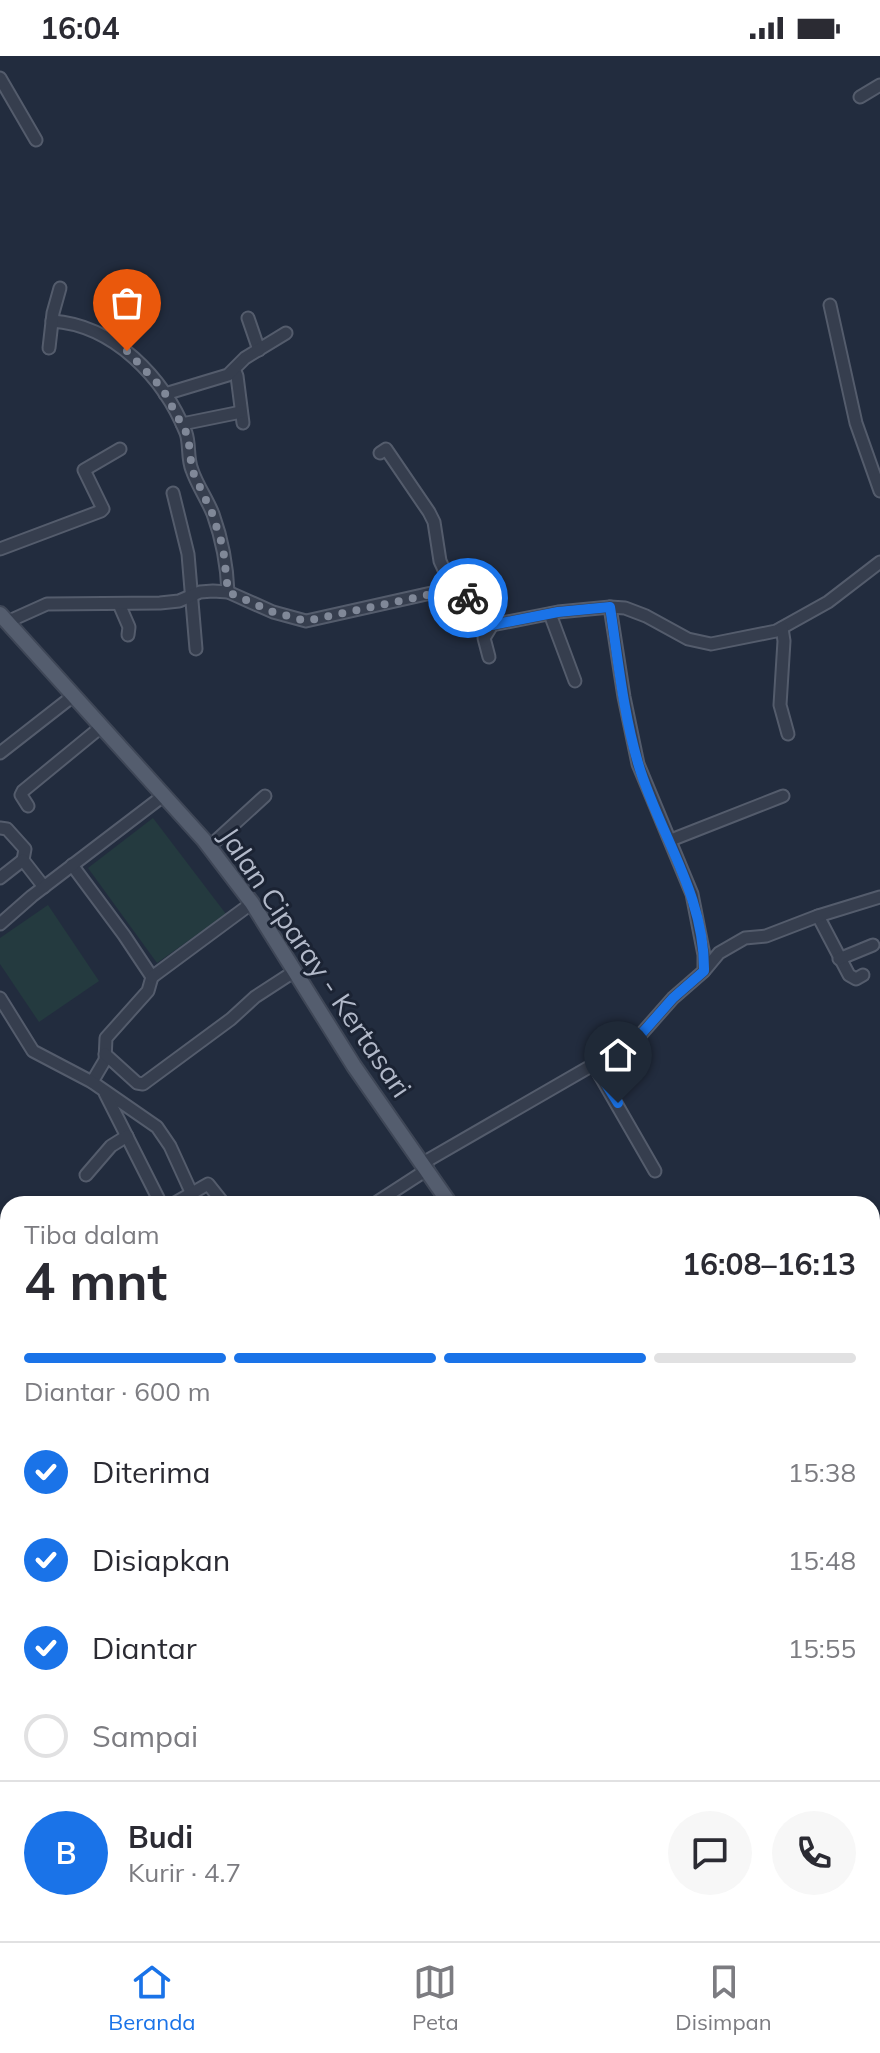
<!DOCTYPE html>
<html lang="id">
<meta charset="utf-8">
<style>
body{margin:0;font-family:Mulish,sans-serif;background:#f7f7f7;color:#2b2b33;height:100vh;display:flex;flex-direction:column;font-size:30px;white-space:nowrap}
*{box-sizing:border-box;margin:0}
p{font-size:26px;color:#7c7c81}
.icon{flex:none;width:44px;height:44px;fill:none;stroke:currentColor;stroke-width:2;stroke-linecap:round;stroke-linejoin:round}
.map{position:relative;flex:1;overflow:hidden}
.side{position:absolute;left:0px;top:1140px;width:880px;height:746px;display:flex;flex-direction:column;background:#fff;border-radius:24px 24px 0 0;box-shadow:0 2px 6px #0004}
.side>*{flex:none}
.pin{position:absolute;display:grid;place-items:center;width:68px;height:68px;color:#fff;margin:-82px -34px;border-radius:50% 50% 50% 0;rotate:-45deg;box-shadow:0 0 8px #0007}
.pin .icon{rotate:45deg}
.courier{position:absolute;display:grid;place-items:center;width:80px;height:80px;margin:-40px;border:6px solid #1a73e8;border-radius:50%;background:#fff;color:#222;box-shadow:0 2px 10px #0007}
.head em{font-style:normal;font-weight:700}
.head div{display:flex;flex-direction:column-reverse}
.head{display:flex;align-items:center;justify-content:space-between;height:136px;padding:0 24px}
h1{font-size:52px;font-weight:700;line-height:60px}
.bar{display:grid;grid-template-columns:repeat(4,1fr);gap:12px 8px;align-content:center;height:96px;padding:0 24px}
.bar i{height:10px;border-radius:6px;background:#e1e1e2}
.bar .current{background:#1a73e8}
.bar p{grid-column:span 4}
.line{display:flex;align-items:center;gap:20px;padding:0 24px;border-top:2px solid #e1e1e2}
.line div{flex:1}
.round{display:grid;place-items:center;flex:none;width:84px;height:84px;border-radius:42px;background:#f7f7f7}
ol{padding:0 24px;list-style:none}
li{display:flex;align-items:center;gap:24px;height:88px}
li p{margin-inline-start:auto}
li .icon{padding:8px;border-radius:50%;background:#1a73e8;color:#fff;stroke-width:4}
li:last-child{color:#7c7c81}
li i{width:44px;height:44px;border:4px solid #e1e1e2;border-radius:50%}
.status{display:flex;justify-content:space-between;align-items:center;height:56px;padding:0 40px;background:#fff;direction:ltr}
.status svg{height:22px;fill:currentColor}
.dock{display:flex;justify-content:space-around;align-items:center;height:112px;border-top:2px solid #e1e1e2;background:#fff;font-size:22px;color:#7c7c81}
.dock a{display:grid;justify-items:center;gap:4px}
.dock .current{color:#1a73e8}
.map>svg:first-child{display:block}
.green{fill:#243a3f}
.lines{fill:none;stroke-linecap:round;stroke-linejoin:round}
.river{stroke:#354666;stroke-width:14}
.minor-casing{stroke:#545c6c;stroke-width:15}
.major-casing{stroke:#3f4757;stroke-width:18}
.minor{stroke:#363e4e;stroke-width:11}
.major{stroke:#545d6e;stroke-width:14}
.done{stroke:#808898;stroke-width:8;stroke-dasharray:0 14.4}
.route{stroke:#1a73e8;stroke-width:10}
.labels{text-anchor:middle;dominant-baseline:central;stroke-width:6;stroke-linejoin:round;paint-order:stroke}
.street-label{font-size:28px;fill:#b2b9c9;stroke:#1b2333}
</style>
<div class="status"><b>16:04</b><svg viewBox="0 0 49 12"><path d="M0 12V9h3v3zM5 12V6h3v6zM10 12V3h3v9zM15 12V0h3v12zM26 1h20v11H26zM47 4h2v5h-2z"/></svg></div>
<div class="map">
<svg width="880" height="1885" viewBox="0 0 880 1885">
<rect width="100%" height="100%" fill="#222c3e"/>
<g class="green">
<polygon points="153,762 226,858 157,907 88,812"/>
<polygon points="48,849 99,925 39,966 0,908 0,882"/>
</g>
<g class="lines">
<g class="river">
<polyline points="0,1224 8,1233"/>
<polyline points="575,1878 598,1885 613,1878"/>
<polyline points="655,1878 662,1885"/>
</g>
<defs>
<g id="minor">
<polyline points="0,22 36,84"/>
<polyline points="860,41 880,29"/>
<polyline points="830,249 856,367 880,435"/>
<polyline points="248,262 259,294"/>
<path d="M52,265c62,4 112,57 134,112 4,11 1,25 6,37 5,15 15,29 21,44 9,25 14,52 15,78"/>
<polyline points="49,292 53,257 60,232"/>
<polyline points="235,315 237,320 243,367"/>
<polyline points="165,338 228,319 245,302 286,277"/>
<polyline points="182,368 241,356"/>
<polyline points="380,397 386,393 429,456 434,466 440,505 452,531"/>
<polyline points="173,437 188,498 196,593"/>
<polyline points="0,493 101,455 103,453 84,414 120,393"/>
<polyline points="119,548 129,571 128,579"/>
<polyline points="550,558 575,625"/>
<polyline points="7,566 47,548 160,547 179,545 200,536 213,535 228,536 273,556 306,565 458,531 492,569 558,556 610,551 625,552 646,560 688,583 711,588 776,575 828,546 880,506"/>
<polyline points="782,572 784,585 780,649 788,678"/>
<polyline points="489,601 484,582 492,569"/>
<polyline points="0,697 73,640"/>
<polyline points="28,750 21,739 23,735 101,671"/>
<polyline points="0,772 7,773 25,793 23,804"/>
<polyline points="671,784 783,740"/>
<polyline points="209,791 265,740"/>
<polyline points="72,809 124,879 152,921 148,935 106,982 105,1004 92,1026"/>
<polyline points="0,822 23,804 44,831"/>
<polyline points="818,860 849,919 856,923 863,919"/>
<polyline points="0,868 32,840 163,740"/>
<polyline points="839,903 873,889"/>
<polyline points="704,915 719,897 745,882 766,880 818,860 880,841"/>
<polyline points="152,921 252,847"/>
<polyline points="0,942 33,995 92,1026 157,1071 170,1090 191,1136"/>
<polyline points="105,998 137,1027 143,1028 231,963 255,941 295,915"/>
<polyline points="594,1009 655,1115"/>
<polyline points="105,1037 161,1148"/>
<polyline points="423,1107 636,984 673,942 704,915 704,899 692,838 638,708 624,641 610,551"/>
<polyline points="86,1119 111,1090 127,1080"/>
<polyline points="173,1148 208,1128 224,1148"/>
<polyline points="374,1148 428,1113"/>
<polyline points="872,1360 880,1357"/>
<polyline points="872,1823 880,1816"/>
</g>
<g id="major">
<polyline points="0,558 204,784 252,847 354,1010 450,1148"/>
<polyline points="872,1846 880,1854"/>
</g>
</defs>
<use href="#minor" class="minor-casing"/>
<use href="#major" class="major-casing"/>
<use href="#minor" class="minor"/>
<use href="#major" class="major"/>
</g>
<g class="lines">
<polyline class="done" points="127,295 162,332 188,380 192,414 212,457 223,491 228,536 273,556 306,565 432,538 452,531 460,532 468,542"/>
<path class="route" d="M468,542l24,27 66,-13 52,-5c8,52 13,105 28,156 21,71 67,131 66,208l-31,27 -37,42 -42,25 24,38"/>
</g>
<g class="labels">
<g class="street-label">
<text transform="translate(316 906) rotate(56)">Jalan Ciparay - Kertasari</text>
</g>
</g>
</svg>
<div class="pin" style="left:127px;top:295px;background:#ea580c"><svg class="icon" aria-label="bag" viewBox="0 0 24 24"><path d="M5 8h14l-1 12H6zM9 8a3 3 0 0 1 6 0"/></svg></div>
<div class="pin" style="left:618px;top:1047px;background:#1f2937"><svg class="icon" aria-label="home" viewBox="0 0 24 24"><path d="M3 11l9-7 9 7M6 9v11h12V9"/></svg></div>
<div class="courier" style="left:468px;top:542px"><svg class="icon" aria-label="bike" viewBox="0 0 24 24"><circle cx="6" cy="16" r="4"/><circle cx="18" cy="16" r="4"/><path d="M6 16l4-8h5l3 8M10 8l3 8H6M13 5h3"/></svg></div>
<section class="side">
<div class="head"><div><h1>4 mnt</h1><p>Tiba dalam</p></div><em>16:08–16:13</em></div>
<div class="bar"><i class="current"></i><i class="current"></i><i class="current"></i><i></i><p>Diantar · 600 m</p></div>
<ol>
<li><svg class="icon" aria-label="check" viewBox="0 0 24 24"><path d="M5 12l5 5 9-10"/></svg>Diterima<p>15:38</p></li>
<li><svg class="icon" aria-label="check" viewBox="0 0 24 24"><path d="M5 12l5 5 9-10"/></svg>Disiapkan<p>15:48</p></li>
<li><svg class="icon" aria-label="check" viewBox="0 0 24 24"><path d="M5 12l5 5 9-10"/></svg>Diantar<p>15:55</p></li>
<li><i></i>Sampai</li>
</ol>
<div class="line" style="height:144px"><b class="round" style="background:#1a73e8;color:#fff">B</b><div><b>Budi</b><p>Kurir · 4.7</p></div><a class="round"><svg class="icon" aria-label="chat" viewBox="0 0 24 24"><path d="M4 5h16v11H9l-5 4z"/></svg></a><a class="round"><svg class="icon" aria-label="phone" viewBox="0 0 24 24"><path d="M5 4h4l2 5-3 2q2 4 5 5l2-3 5 2v4C11 20 4 13 5 4z"/></svg></a></div>
</section>
</div>
<nav class="dock">
<a class="current"><svg class="icon" aria-label="home" viewBox="0 0 24 24"><path d="M3 11l9-7 9 7M6 9v11h12V9"/></svg>Beranda</a>
<a><svg class="icon" aria-label="map" viewBox="0 0 24 24"><path d="M3 6l6-2 6 2 6-2v14l-6 2-6-2-6 2zM9 4v14M15 6v14"/></svg>Peta</a>
<a><svg class="icon" aria-label="saved" viewBox="0 0 24 24"><path d="M7 4h10v16l-5-4-5 4z"/></svg>Disimpan</a>
</nav>
